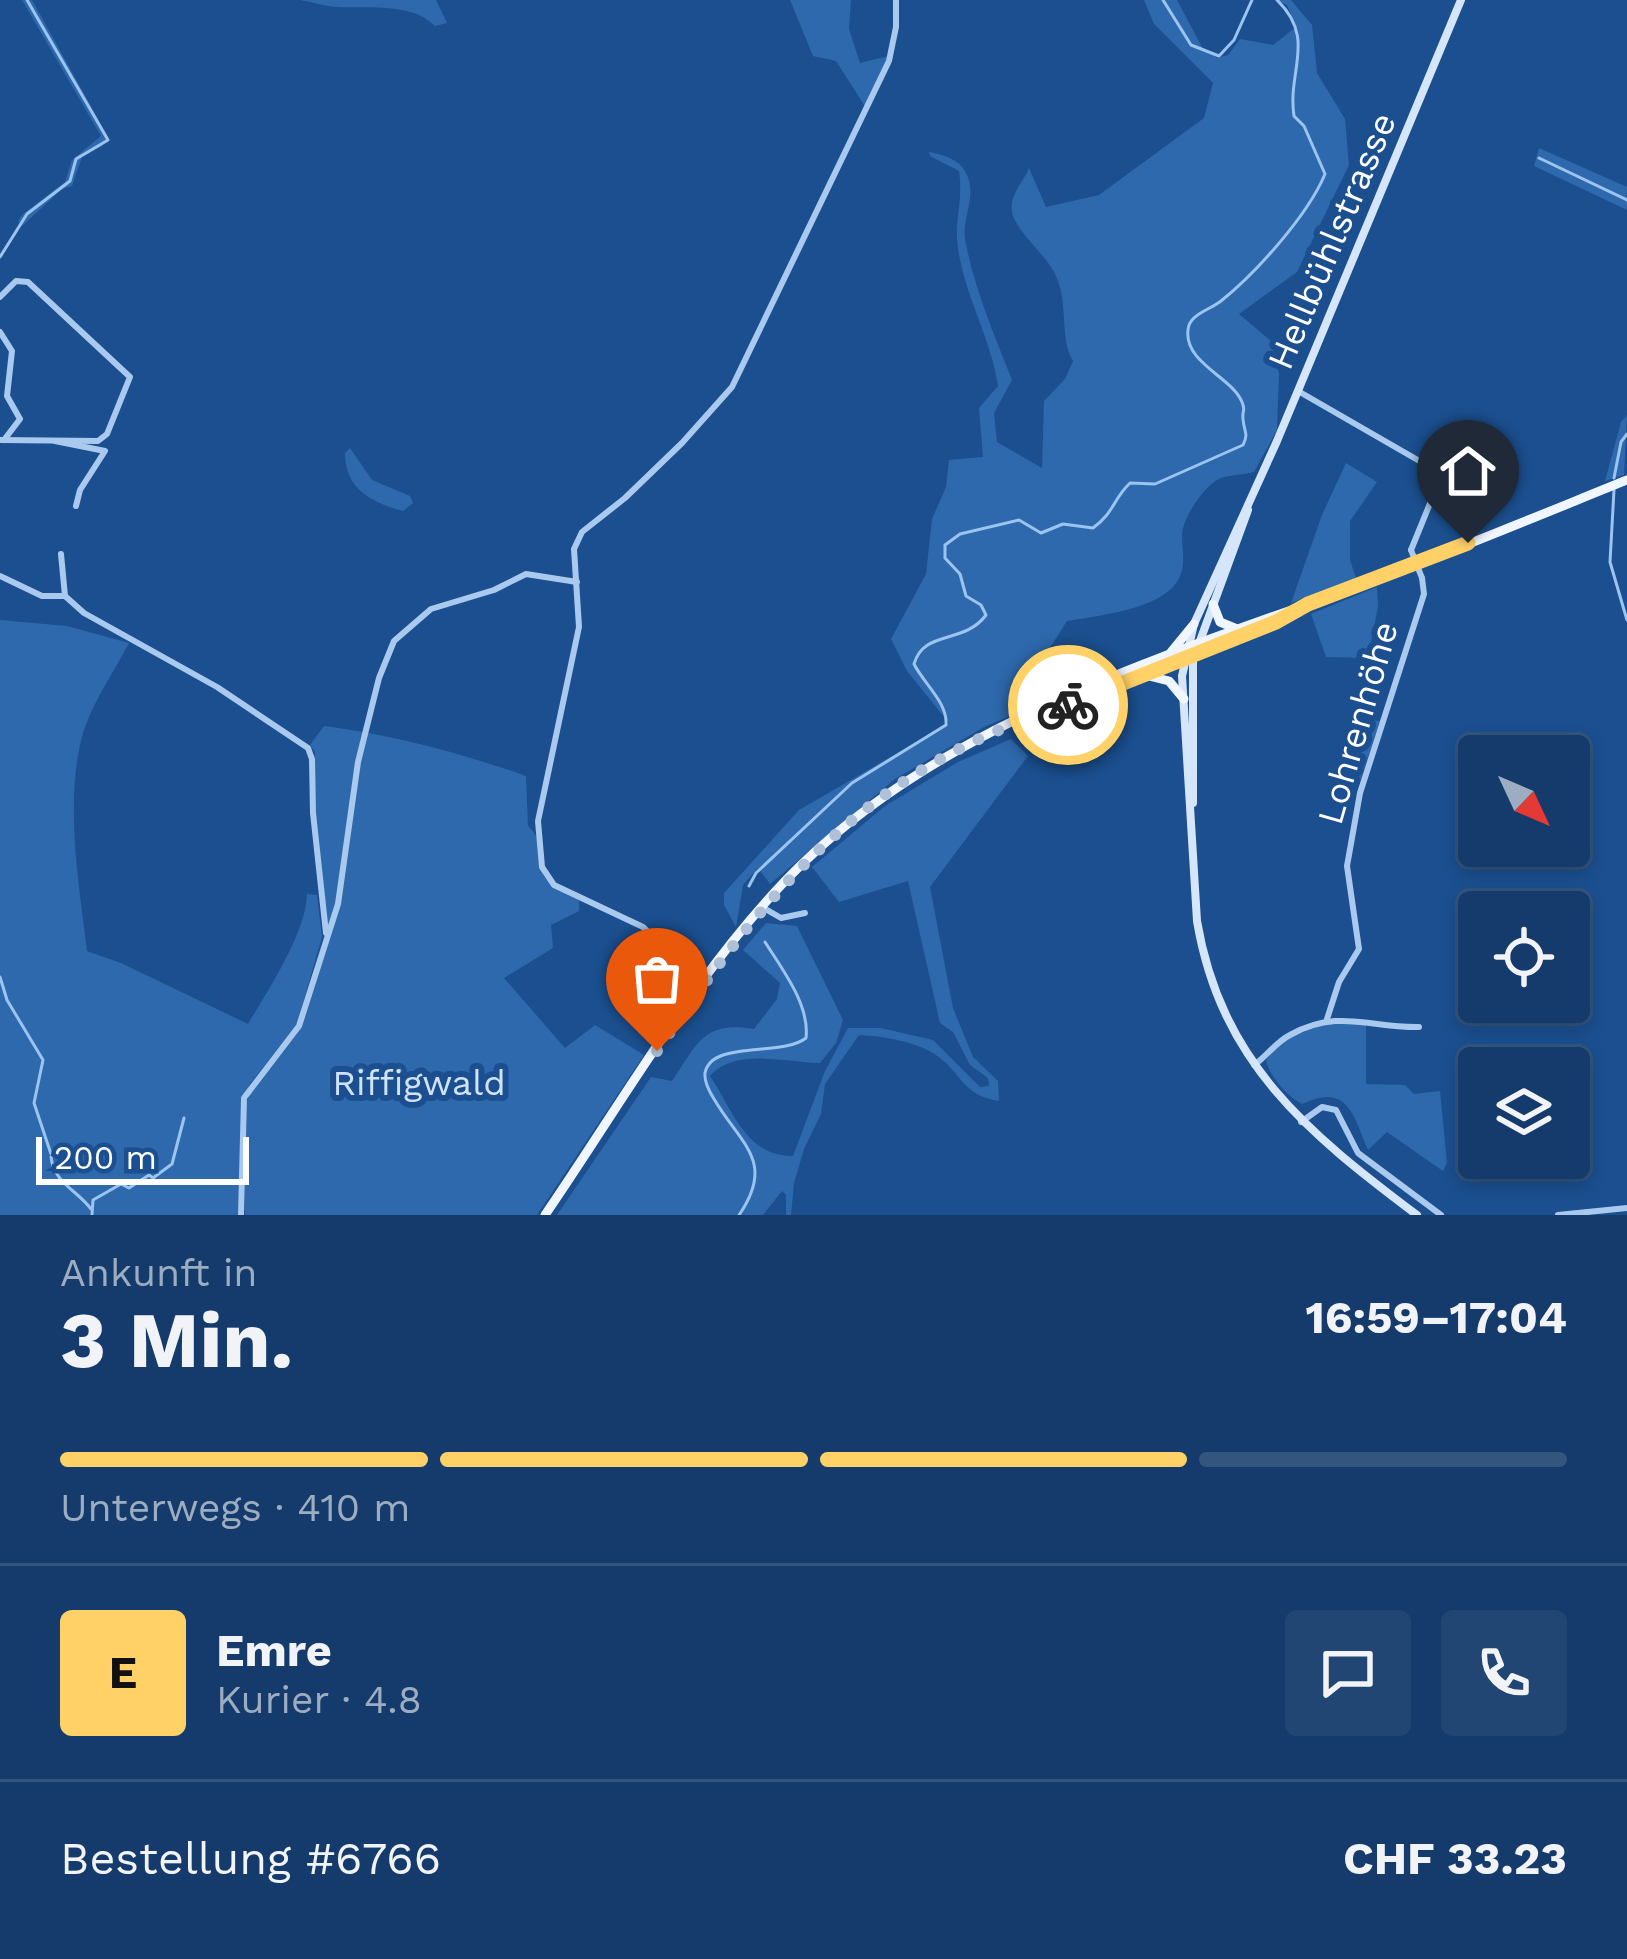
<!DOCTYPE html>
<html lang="de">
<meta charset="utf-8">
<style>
body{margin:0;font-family:"Work Sans",sans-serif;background:#214673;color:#f1f3f6;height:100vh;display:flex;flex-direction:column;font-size:45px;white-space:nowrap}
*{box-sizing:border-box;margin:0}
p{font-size:39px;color:#9dadc1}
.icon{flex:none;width:66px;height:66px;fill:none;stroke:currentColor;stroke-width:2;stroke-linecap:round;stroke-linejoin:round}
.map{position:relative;height:1215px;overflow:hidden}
.panel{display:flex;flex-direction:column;background:#143b6b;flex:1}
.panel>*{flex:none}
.needle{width:78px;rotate:134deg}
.fabs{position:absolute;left:1458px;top:735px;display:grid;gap:24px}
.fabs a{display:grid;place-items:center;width:132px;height:132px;border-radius:12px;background:#143b6b;box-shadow:0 6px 18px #0003,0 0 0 3px #33557e;font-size:60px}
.scale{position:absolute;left:36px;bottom:30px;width:213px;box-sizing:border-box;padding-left:12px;border:6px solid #fff;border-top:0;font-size:33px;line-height:42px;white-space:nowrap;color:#fff;-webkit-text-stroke:9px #1b4f8f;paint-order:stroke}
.pin{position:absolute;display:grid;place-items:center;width:102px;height:102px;color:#fff;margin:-123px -51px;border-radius:50% 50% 50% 0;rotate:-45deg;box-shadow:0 0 12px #0007}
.pin .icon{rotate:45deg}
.courier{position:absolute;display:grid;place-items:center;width:120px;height:120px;margin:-60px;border:9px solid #ffd166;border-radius:50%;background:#fff;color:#222;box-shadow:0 3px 15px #0007}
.overview em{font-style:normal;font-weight:700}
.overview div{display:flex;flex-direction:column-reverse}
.overview{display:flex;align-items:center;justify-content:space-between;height:204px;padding:0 60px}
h1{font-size:78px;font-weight:700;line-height:90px}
.bar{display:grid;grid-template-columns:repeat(4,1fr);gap:18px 12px;align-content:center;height:144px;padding:0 60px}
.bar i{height:15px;border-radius:9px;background:#33557e}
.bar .current{background:#ffd166}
.bar p{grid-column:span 4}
.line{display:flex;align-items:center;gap:30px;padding:0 60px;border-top:3px solid #33557e}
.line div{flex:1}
.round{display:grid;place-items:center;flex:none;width:126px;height:126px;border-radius:12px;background:#214673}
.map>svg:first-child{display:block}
.green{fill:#2e69ad}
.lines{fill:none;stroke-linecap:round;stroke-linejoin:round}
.stream{stroke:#9cc4f0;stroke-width:3}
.street{stroke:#a9c9ee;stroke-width:6}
.secondary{stroke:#d6e6fa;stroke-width:8}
.primary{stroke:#f0f6ff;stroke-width:9}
.street-bridge{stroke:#a9c9ee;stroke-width:6}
.done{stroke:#afc1d8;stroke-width:12;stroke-dasharray:0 21.6}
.route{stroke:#ffd166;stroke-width:15}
.labels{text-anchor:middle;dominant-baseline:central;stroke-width:12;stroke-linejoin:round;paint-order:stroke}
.street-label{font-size:36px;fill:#fff;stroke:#1b4f8f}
.park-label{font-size:36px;fill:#cfe3fa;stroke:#1b4f8f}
</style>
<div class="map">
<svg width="1627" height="1215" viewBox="0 0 1627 1215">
<rect width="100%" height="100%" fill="#1b4f8f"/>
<g class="green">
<polygon points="22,0 32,0 108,137 102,146 82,157 72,186 62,189 22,226 18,221 23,214 65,182 72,160 101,136"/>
<path d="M300,0h136l11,23 -12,3c-21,-23 -67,-18 -96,-19 -13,0 -26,-5 -39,-7z"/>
<polygon points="790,0 851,0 849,29 860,63 889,56 866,108 836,61 813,56"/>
<path d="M1144,0h33l25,47 15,11 11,-3 12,-16 33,6 23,-18 -9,-22 -12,-5h16l21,25 5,48 28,46 4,46 -52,107 -58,42 32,27 8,33 -2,56 -23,42c-10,3 -28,3 -37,8 -14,8 -34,38 -35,54 0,20 6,36 -9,53 -21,23 -76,29 -106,34l-38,60 19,19 -64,27 -89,52 -125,105 -12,-16 -15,17 -7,42 -12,-22v-12l75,-83 150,-87 -42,-52 -16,-32 35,-65 6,-55 14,-32 3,-27 34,-3 -4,-49 19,-22c-7,-49 -38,-99 -41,-148 -1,-22 6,-40 2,-67l-29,-15 -1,-4c16,3 32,8 38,23 10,21 -5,42 -2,64 9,49 29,95 47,141l-18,33 3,29 45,26 2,-67 21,-22 8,-18c-14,-24 -4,-56 -17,-85 -9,-21 -40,-44 -44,-64 -3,-17 11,-29 17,-44l17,39 53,-12 105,-77 9,-35 -59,-59z"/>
<polygon points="1539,148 1627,187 1627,210 1534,166"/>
<polygon points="1627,415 1624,475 1605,481 1621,422"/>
<path d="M350,448l22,32 38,16 3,7 -10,8c-32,-9 -58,-22 -58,-58z"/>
<polygon points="1346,463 1377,482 1350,521 1350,560 1356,578 1291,603 1322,515"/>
<polygon points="1377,587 1378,607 1368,658 1326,657 1311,614"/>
<path d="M0,620l67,6 62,17c-16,31 -42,67 -49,102 -14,66 -1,139 7,206l34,12 127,61c20,-34 58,-91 59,-130l10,1 5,42 -25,87 -47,60 -9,19 -1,112h-240z"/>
<polygon points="1353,718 1380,721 1358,786 1354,781"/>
<path d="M324,726c69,9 137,27 202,50l2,50c28,26 -13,47 51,73v12l-28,14 2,23 -49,30 61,70 30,-23 49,30 -107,160h-292v-110l10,-21 40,-48 35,-106 -6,-9 -10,-123 1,-46 -5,-7z"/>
<path d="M1011,739l17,17 -98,131 23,121 20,49 25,24 1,20c-39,-6 -37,-30 -66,-48 -20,-12 -52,-17 -74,-18l-34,49 -4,30 -17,35 -10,34 -3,32h-5v-20l-4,-4 -19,24h-206l94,-138 21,4c26,-38 31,-60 82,-52l23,-30 3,-16 -37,-33 23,-27 31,3 46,94 -7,23 -16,20c-35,-1 -85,-15 -110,13 23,34 35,80 83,80l32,-85 23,-43h33l52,12 47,47 9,-1 -1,-8 -18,-13 -17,-33 -13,-9 -32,-142 -69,21 -27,-35 73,-61 73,-44z"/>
<path d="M1329,1022l37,2v60l39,1 9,9 26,-3 7,72 -4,8 -56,-39 -19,18c-15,-35 -20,-68 -66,-46 -15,-7 -33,-29 -36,-44l18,-20z"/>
</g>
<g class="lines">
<g class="stream">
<polyline points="1163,0 1191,45 1219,56 1234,40 1252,0"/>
<polyline points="1539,158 1627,200"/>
<polyline points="0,257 27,214 70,181 76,159 108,140 27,0"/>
<polyline points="1614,478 1621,442 1627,434"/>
<polyline points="1614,490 1610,562 1627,620"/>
<path d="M749,886l7,-13 96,-90 94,-58c2,-22 -22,-41 -32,-61 10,-35 50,-19 72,-49l-5,-10 -15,-9 -6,-22 -15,-16v-13l15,-11 59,-14 22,13 22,-9 30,4c21,-15 20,-29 37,-45l25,1 88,-39c6,-12 1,-13 0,-26 -1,-11 3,-7 -1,-17 -10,-25 -58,-39 -54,-72 1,-16 22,-20 33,-29 35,-28 87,-86 104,-127l-21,-48 -10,-10c-7,-46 23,-77 -17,-116"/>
<polyline points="0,977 7,1000 43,1060 34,1103 51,1154"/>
<path d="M51,1157c3,26 26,33 40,52"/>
<polyline points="92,1215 93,1200 121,1184 129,1188 149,1175 153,1178 172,1164 184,1118"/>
<path d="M739,1215c37,-54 2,-70 -25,-116 -5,-8 -10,-17 -9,-26 6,-33 77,-16 101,-35 4,-33 -24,-69 -41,-96"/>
</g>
<g class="street">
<polyline points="0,297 16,281 28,282 130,377 107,434 98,441 0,440"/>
<polyline points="0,332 12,351 7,396 20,419 4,440"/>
<polyline points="1298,391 1442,474 1411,550"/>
<polyline points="55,441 105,451 80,490 76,506"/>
<polyline points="61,554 65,596 84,613 217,687 308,748 312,759 313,813 326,933"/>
<polyline points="0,576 42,596 65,596"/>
<polyline points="762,907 781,918 805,913"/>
<polyline points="702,984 643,927 554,885 542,867 538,821 579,627 574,549 582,532 625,498 682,443 732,387 889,61 896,27 896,0"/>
<polyline points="1327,1019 1339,982 1359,949 1347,866 1360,793 1424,594 1422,578"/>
<path d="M1254,1065c13,-9 22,-23 36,-30 49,-27 79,-7 129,-8"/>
<polyline points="1301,1122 1322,1107 1336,1110 1358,1153 1441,1215"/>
<polyline points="241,1215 244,1098 299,1026 338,904 358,762 379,678 394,641 431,609 494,590 526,574 577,582"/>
<polyline points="1558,1215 1627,1208"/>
</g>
<g class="secondary">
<polyline points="1193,803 1193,660 1248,510"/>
<path d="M1417,1215c-109,-82 -196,-152 -220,-294l-15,-245 12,-52 83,-183 184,-441"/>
</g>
<g class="primary">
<polyline points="1213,604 1220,622 1237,629"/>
<polyline points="1171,652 1194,624"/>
<polyline points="1149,676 1169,681 1184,699"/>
<polyline points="1043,715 1276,622 1304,607"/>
<path d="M545,1215c79,-115 157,-254 257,-351 139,-134 334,-199 512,-262 106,-37 209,-80 313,-122"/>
</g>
<polyline class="street-bridge" points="1411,550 1422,578"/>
</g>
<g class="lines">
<path class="done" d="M657,1051c94,-137 184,-253 342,-321 22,-9 47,-16 69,-25"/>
<polyline class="route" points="1068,705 1276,622 1308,604 1468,543"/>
</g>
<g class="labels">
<g class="street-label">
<text transform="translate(1332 241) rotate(-67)">Hellbühlstrasse</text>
<text transform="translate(1358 723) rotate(-74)">Lohrenhöhe</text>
</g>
<g class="park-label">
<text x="419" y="1083">Riffigwald</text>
</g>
</g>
</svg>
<div class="fabs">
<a><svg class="needle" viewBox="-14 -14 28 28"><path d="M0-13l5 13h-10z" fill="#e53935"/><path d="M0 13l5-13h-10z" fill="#9dadc1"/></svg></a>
<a><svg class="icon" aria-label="locate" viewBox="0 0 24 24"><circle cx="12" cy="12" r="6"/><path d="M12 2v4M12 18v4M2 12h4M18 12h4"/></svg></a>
<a><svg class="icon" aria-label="layers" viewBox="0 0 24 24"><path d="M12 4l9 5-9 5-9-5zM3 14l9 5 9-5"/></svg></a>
</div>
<div class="scale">200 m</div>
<div class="pin" style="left:657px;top:1051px;background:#ea580c"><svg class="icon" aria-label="bag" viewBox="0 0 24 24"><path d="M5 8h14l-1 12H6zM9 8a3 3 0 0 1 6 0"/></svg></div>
<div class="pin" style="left:1468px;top:543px;background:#1f2937"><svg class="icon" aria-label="home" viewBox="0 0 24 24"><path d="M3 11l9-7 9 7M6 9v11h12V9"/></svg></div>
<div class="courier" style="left:1068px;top:705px"><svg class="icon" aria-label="bike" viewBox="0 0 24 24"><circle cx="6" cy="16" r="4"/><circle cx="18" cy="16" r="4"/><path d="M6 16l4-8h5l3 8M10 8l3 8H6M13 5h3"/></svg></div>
</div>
<section class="panel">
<div class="overview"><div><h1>3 Min.</h1><p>Ankunft in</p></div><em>16:59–17:04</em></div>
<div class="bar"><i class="current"></i><i class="current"></i><i class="current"></i><i></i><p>Unterwegs · 410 m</p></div>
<div class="line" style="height:216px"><b class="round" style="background:#ffd166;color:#111">E</b><div><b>Emre</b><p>Kurier · 4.8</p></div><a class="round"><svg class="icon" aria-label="chat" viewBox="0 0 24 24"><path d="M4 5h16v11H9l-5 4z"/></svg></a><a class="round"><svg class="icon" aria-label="phone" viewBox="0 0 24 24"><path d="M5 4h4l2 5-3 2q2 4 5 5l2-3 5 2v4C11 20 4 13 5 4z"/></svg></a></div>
<div class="line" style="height:156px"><div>Bestellung #6766</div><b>CHF 33.23</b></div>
</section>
